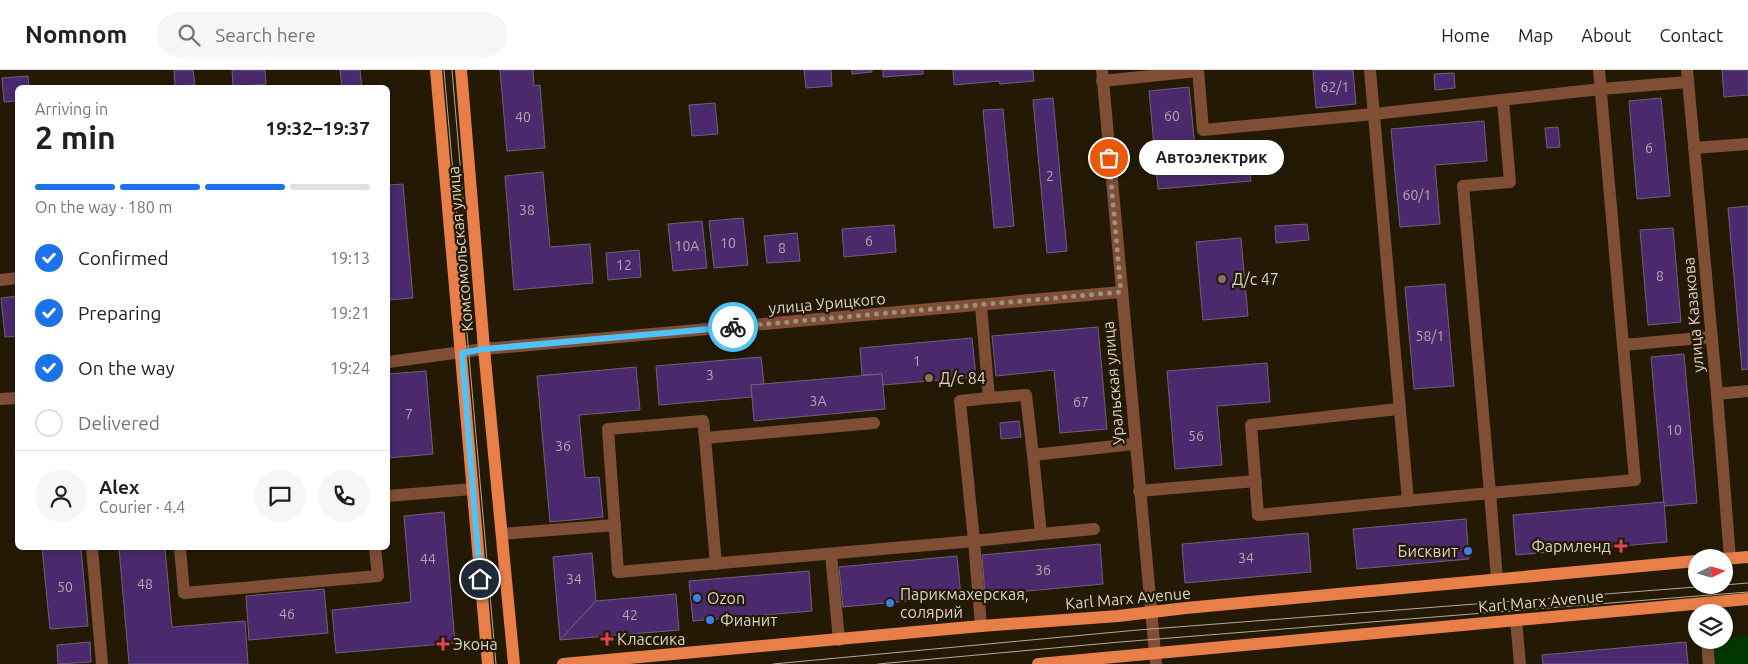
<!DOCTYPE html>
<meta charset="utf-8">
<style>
body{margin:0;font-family:Ubuntu,sans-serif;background:#f6f6f6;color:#202124;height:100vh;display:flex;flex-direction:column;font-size:19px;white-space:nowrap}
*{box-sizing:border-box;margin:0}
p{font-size:16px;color:#757577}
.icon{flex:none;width:28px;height:28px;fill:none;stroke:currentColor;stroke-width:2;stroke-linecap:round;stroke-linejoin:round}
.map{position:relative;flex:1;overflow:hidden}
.sheet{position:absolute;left:15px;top:15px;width:375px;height:465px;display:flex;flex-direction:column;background:#fff;border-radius:8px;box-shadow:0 2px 8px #0003}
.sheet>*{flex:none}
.needle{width:32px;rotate:85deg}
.buttons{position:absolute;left:1688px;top:479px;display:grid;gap:10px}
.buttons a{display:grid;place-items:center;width:45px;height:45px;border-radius:50%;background:#fff;box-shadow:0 2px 8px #0003;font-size:25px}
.pin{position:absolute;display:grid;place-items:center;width:42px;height:42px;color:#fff;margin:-21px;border:2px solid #fff;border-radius:50%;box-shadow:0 1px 5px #0007}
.courier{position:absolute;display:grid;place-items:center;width:50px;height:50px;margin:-25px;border:4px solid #4fc3f7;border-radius:50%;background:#fff;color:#222;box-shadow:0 1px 6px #0007}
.bubble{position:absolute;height:35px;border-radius:18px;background:#fff;box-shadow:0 2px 8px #0003;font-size:16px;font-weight:700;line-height:35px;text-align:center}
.head em{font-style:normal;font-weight:700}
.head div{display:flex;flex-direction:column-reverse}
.head{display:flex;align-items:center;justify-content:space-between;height:85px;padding:0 20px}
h1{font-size:32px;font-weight:700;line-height:38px}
.bar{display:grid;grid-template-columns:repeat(4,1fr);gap:8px 5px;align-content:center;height:60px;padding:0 20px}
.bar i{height:6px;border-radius:4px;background:#e0e0e0}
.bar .current{background:#1a73e8}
.bar p{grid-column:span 4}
.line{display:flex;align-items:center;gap:12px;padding:0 20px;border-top:1px solid #e0e0e0}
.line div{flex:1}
.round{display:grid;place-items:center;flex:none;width:52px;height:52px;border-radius:26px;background:#f6f6f6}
ol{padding:0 20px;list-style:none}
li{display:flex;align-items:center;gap:15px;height:55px}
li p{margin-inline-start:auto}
li .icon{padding:5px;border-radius:50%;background:#1a73e8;color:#fff;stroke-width:4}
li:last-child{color:#757577}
li i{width:28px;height:28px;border:2px solid #e0e0e0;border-radius:50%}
header{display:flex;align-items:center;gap:30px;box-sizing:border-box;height:70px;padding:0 25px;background:#fff;border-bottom:1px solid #e0e0e0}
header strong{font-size:24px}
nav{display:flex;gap:28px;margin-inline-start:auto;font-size:18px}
.search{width:350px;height:45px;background:#f6f6f6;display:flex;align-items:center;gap:12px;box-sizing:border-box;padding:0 18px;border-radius:28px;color:#757577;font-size:19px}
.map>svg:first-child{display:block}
.green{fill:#003600}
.building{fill:#4a296c;stroke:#6d637a}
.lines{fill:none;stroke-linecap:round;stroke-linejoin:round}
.minor{stroke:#804e35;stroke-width:12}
.major{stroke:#e87f49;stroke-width:12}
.tram{stroke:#b2ab9d;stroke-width:1}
.done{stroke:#9a9383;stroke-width:5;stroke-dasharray:0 9}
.route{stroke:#4fc3f7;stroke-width:6}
.education-dot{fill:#8d6e63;stroke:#231905;stroke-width:2}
.health-dot{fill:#e0444e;stroke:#231905;stroke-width:2}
.shop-dot{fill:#3f7fe0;stroke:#231905;stroke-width:2}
.labels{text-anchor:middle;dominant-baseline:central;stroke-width:4.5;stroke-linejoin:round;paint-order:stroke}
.number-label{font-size:14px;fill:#b6a9b0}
.street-label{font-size:16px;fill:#dad4c7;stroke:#231905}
.poi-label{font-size:16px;fill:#dad4c7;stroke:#231905;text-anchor:start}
</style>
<header>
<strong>Nomnom</strong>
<div class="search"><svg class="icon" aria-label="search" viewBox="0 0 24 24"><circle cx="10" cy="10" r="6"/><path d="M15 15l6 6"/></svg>Search here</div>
<nav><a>Home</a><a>Map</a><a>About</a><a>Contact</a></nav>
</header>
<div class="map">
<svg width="1748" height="594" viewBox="0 0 1748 594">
<rect width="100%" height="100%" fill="#231905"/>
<polygon class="green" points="1748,566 1748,594 1702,594 1700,570 1724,570 1724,568"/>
<g class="building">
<polygon points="174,0 193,0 195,15 175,17"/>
<polygon points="232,0 265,0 266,14 233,17"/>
<polygon points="340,0 360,0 362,18 342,18"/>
<polygon points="500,0 533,0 534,16 540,15 545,78 507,81"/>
<polygon points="804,0 831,0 832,16 806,18"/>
<polygon points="852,0 872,0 872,2 852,4"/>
<polygon points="883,0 923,0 923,4 883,7"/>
<polygon points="953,0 1033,0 1034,11 1000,14 999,11 954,15"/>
<polygon points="1313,0 1353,0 1356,34 1316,38"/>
<polygon points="1722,0 1748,0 1748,25 1724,27"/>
<polygon points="1454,3 1455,18 1435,20 1434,4"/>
<polygon points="28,6 29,18 18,18 18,31 4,32 2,8"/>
<polygon points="1189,17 1195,77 1247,72 1251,111 1158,119 1149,21"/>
<polygon points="1053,28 1067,181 1047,183 1033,30"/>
<polygon points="1661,28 1670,126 1637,129 1629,31"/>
<polygon points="715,33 718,64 692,66 689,35"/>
<polygon points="1003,39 1014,156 994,158 983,40"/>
<polygon points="1484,51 1487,91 1435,95 1440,154 1400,157 1391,59"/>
<polygon points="1558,57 1560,77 1547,78 1545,58"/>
<polygon points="543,102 550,177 590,174 593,213 514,220 505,106"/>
<polygon points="403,114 413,228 388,230 388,115"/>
<polygon points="1748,136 1748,299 1742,300 1728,138"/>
<polygon points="743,148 748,195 714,198 709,151"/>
<polygon points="702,151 707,198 673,201 668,154"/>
<polygon points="1307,154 1309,170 1276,173 1275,156"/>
<polygon points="894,155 896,182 844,187 842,159"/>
<polygon points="1673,158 1681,252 1648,255 1640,160"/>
<polygon points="797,163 800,191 767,193 764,166"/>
<polygon points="1241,168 1248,246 1203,250 1196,172"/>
<polygon points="639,180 641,207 608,210 606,183"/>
<polygon points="1445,214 1454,316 1414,319 1405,217"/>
<polygon points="18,226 18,266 5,267 1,228"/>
<polygon points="1098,257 1107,359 1060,363 1054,300 996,306 992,266"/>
<polygon points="972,268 976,307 883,315 882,304 862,305 860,278"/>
<polygon points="1684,284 1697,433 1664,436 1651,287"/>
<polygon points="761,287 764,314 751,315 752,327 659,335 656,296"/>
<polygon points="1267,293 1270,332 1217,336 1222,395 1175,399 1167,301"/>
<polygon points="636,297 640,340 579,345 585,408 599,407 603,447 550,452 537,306"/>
<polygon points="426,301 433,384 388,388 388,304"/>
<polygon points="882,304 885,339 754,351 751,315"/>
<polygon points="1019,351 1021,367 1001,369 1000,353"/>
<polygon points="1664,432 1667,472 1516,485 1513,445"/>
<polygon points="444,442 455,573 336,583 332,540 411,532 404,446"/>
<polygon points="1466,449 1469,489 1357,499 1353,459"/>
<polygon points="1308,463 1311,502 1185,513 1182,474"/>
<polygon points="1100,474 1103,514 985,525 982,485"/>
<polygon points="42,478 81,478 88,556 50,559"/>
<polygon points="119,478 165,478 172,557 245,551 248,594 129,594"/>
<polygon points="592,483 596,531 560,570 553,487"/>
<polygon points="957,486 961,526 843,537 839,497"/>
<polygon points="809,501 812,541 693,551 689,511"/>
<polygon points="324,519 328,563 249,570 246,526"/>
<polygon points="676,524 679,560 560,570 596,531"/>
<polygon points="90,572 91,592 58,594 57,575"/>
<polygon points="1686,572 1688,594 1543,594 1542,585"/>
</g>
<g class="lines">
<g class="minor">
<polyline points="1102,0 1156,594"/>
<polyline points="1198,0 1203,60 1374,44 1601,19 1688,12"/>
<polyline points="1370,0 1408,431"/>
<polyline points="1599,0 1623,275 1711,267"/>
<polyline points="1687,0 1717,324 1730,488"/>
<polyline points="1102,11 1198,1"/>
<polyline points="1694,78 1748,74"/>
<polyline points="0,210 18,208"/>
<polyline points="981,236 989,328 1026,325 1033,385 1134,374"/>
<polyline points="388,292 484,279 1121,222"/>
<polyline points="1717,324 1748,321"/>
<polyline points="989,328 960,331 974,471 1041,464 1033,385"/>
<polyline points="0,329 18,328"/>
<polyline points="1398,339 1251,355 1258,445 1490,423 1463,116 1510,112 1503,31"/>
<polyline points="874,353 705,368 703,351 608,359 618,502 974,471 981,556"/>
<polyline points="705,368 716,494"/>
<polyline points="1139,421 1256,411"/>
<polyline points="388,426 472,419"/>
<polyline points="502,464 615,455"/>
<polyline points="1041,464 1094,459"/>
<polyline points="92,478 102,594"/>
<polyline points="180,478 184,523 378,506 375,478"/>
<polyline points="831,484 839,570"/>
<polyline points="1497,509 1490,423 1635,410 1623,275"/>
<polyline points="1516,550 1520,594"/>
<polyline points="1707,570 1709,594"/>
</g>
<g class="major">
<polyline points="436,0 488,594"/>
<polyline points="461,0 484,279 514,594"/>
<polyline points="1724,489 1748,487"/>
<polyline points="563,594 981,556 1118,546 1186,538 1696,491"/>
<polyline points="1038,594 1748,529"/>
</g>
<g class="tram">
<polyline points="444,0 496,594"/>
<polyline points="452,0 464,141"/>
<polyline points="1724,515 1748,513"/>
<polyline points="773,594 1138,560 1722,515"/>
<polyline points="878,594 1120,572 1748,522"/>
</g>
</g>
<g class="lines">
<polyline class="done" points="733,257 1121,222 1109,88"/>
<polyline class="route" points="480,509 462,283 484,279 733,257"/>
</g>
<g class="education-dot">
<circle cx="1222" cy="209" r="5"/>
<circle cx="929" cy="308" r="5"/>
</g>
<g class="health-dot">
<path d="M1618.5 468.5h5v5h5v5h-5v5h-5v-5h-5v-5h5z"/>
<path d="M604.5 561.5h5v5h5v5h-5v5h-5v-5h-5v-5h5z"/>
<path d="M440.5 566.5h5v5h5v5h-5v5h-5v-5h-5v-5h5z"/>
</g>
<g class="shop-dot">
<circle cx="1468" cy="481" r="5"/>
<circle cx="697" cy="528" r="5"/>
<circle cx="890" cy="533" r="5"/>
<circle cx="710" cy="550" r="5"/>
</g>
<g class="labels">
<g class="number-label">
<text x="1335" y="17">62/1</text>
<text x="1172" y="46">60</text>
<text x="523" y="47">40</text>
<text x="1649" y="78">6</text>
<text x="1050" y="106">2</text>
<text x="1417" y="125">60/1</text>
<text x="527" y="140">38</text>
<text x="869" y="171">6</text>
<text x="728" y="173">10</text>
<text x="687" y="176">10А</text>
<text x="782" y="178">8</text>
<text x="624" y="195">12</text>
<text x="1660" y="206">8</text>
<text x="1430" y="266">58/1</text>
<text x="917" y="291">1</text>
<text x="710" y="305">3</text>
<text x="818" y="331">3А</text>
<text x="1081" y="332">67</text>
<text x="409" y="344">7</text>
<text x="1674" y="360">10</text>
<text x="1196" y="366">56</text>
<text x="563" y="376">36</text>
<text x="1246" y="488">34</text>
<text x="428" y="489">44</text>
<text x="1043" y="500">36</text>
<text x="574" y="509">34</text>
<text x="145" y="514">48</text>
<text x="65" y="517">50</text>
<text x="287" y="544">46</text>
<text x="630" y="545">42</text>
</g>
<g class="street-label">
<text transform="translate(460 179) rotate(-95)">Комсомольская улица</text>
<text transform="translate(827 233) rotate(-5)">улица Урицкого</text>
<text transform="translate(1693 245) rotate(-95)">улица Казакова</text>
<text transform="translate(1113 313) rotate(-95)">Уральская улица</text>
<text transform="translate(1128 528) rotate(-5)">Karl Marx Avenue</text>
<text transform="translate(1541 531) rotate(-5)">Karl Marx Avenue</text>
</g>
<g class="poi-label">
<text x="1232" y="209">Д/с 47</text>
<text x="939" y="308">Д/с 84</text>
<text x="1611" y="476" text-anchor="end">Фармленд</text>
<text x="1458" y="481" text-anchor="end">Бисквит</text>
<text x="900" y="524">Парикмахерская,<tspan x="900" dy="18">солярий</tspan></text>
<text x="707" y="528">Ozon</text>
<text x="720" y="550">Фианит</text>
<text x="617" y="569">Классика</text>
<text x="453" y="574">Экона</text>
</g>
</g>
</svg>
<div class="buttons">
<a><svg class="needle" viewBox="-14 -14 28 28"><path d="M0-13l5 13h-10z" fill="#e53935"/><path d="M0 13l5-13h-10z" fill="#757577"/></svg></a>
<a><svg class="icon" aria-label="layers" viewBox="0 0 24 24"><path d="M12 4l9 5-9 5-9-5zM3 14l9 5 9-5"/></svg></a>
</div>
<div class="pin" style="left:1109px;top:88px;background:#ea580c"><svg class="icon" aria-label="bag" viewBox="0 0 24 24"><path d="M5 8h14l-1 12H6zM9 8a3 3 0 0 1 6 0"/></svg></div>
<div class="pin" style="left:480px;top:509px;background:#1f2937"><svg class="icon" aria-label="home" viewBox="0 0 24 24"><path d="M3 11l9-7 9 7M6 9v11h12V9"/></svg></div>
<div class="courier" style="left:733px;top:257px"><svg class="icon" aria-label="bike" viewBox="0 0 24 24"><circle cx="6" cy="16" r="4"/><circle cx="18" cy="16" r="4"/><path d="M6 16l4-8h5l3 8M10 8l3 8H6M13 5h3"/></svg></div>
<div class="bubble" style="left:1139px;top:70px;width:145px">Автоэлектрик</div>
<section class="sheet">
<div class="head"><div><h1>2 min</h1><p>Arriving in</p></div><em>19:32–19:37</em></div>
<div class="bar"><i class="current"></i><i class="current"></i><i class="current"></i><i></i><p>On the way · 180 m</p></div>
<ol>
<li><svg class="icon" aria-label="check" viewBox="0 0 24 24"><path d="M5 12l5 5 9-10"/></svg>Confirmed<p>19:13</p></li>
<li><svg class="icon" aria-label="check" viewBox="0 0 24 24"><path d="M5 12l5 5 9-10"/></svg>Preparing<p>19:21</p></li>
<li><svg class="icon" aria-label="check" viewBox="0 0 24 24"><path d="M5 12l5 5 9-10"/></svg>On the way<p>19:24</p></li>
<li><i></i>Delivered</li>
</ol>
<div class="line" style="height:90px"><a class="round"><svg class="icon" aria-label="person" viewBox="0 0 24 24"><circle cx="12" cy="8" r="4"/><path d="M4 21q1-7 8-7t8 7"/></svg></a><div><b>Alex</b><p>Courier · 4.4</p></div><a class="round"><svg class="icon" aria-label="chat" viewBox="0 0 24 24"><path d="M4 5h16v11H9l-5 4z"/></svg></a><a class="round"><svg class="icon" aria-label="phone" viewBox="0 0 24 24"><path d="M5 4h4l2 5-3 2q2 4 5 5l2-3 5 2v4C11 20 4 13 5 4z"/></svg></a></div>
</section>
</div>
